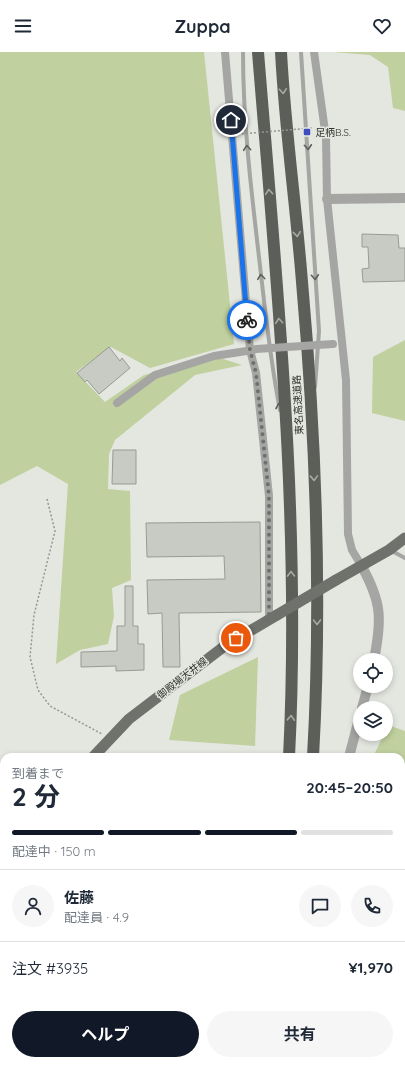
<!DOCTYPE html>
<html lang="ja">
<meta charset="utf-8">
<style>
body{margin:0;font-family:Quicksand,"Noto Sans JP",sans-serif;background:#f6f6f7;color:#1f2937;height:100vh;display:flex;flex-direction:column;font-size:15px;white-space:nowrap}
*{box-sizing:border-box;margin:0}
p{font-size:13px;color:#747a83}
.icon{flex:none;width:22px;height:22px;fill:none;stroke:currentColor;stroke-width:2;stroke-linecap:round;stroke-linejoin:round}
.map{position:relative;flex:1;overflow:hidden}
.sheet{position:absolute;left:0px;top:701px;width:405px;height:312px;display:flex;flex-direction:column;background:#fff;border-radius:12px 12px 0 0;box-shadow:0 2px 6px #0003}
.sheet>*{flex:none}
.controls{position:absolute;left:353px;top:601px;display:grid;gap:8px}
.controls a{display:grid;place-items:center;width:40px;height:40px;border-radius:50%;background:#fff;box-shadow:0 2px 6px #0003;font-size:20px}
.pin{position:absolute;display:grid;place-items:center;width:34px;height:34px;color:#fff;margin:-17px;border:2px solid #fff;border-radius:50%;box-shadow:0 1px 4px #0007}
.courier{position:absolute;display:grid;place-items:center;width:40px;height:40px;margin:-20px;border:3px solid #1a73e8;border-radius:50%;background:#fff;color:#222;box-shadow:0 1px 5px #0007}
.summary em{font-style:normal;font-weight:700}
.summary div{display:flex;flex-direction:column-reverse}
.summary{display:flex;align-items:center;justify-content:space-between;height:68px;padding:0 12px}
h1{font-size:26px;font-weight:700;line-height:30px}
.bar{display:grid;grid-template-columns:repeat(4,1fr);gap:6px 4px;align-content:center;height:48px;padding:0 12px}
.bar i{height:5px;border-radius:3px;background:#e0e1e3}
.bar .selected{background:#111827}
.bar p{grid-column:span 4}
.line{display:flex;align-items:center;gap:10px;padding:0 12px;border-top:1px solid #e0e1e3}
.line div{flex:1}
.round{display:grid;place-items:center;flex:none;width:42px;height:42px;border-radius:21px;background:#f6f6f7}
.primary-button{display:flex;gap:8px;margin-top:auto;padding:8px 12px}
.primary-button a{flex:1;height:46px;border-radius:24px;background:#111827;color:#fff;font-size:16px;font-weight:700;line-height:46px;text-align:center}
.primary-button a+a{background:#f6f6f7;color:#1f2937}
header{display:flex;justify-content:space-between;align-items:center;height:52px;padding:0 12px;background:#fff;font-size:18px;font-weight:700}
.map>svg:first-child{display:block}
.green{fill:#c0d09e}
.building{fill:#c8cac4;stroke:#999a95}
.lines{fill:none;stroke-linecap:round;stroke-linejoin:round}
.path{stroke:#959792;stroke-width:1.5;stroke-dasharray:2 2;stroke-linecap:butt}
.service{stroke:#a5a5a3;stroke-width:4}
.minor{stroke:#a5a5a3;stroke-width:8}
.tertiary{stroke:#a5a5a3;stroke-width:10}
.primary{stroke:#6f716d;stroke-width:11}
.motorway{stroke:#5c5e59;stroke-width:12}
.path-bridge{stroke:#959792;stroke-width:1.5;stroke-dasharray:2 2;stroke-linecap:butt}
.minor-bridge{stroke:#a5a5a3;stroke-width:8}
.primary-bridge{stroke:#6f716d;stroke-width:11}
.oneway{stroke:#a7a9a3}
.oneway2{stroke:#5e5f5c}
.done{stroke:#6e706c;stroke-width:4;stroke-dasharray:0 7.2}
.route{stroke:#1a73e8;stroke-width:5}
.poi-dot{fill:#3d4cbf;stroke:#e4e6e0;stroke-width:1.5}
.labels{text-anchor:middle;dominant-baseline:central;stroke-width:3;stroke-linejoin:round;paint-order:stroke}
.poi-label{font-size:10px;fill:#2f302d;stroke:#e4e6e0;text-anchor:start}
.street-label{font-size:10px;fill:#2f302d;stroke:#e4e6e0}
</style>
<header><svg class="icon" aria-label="menu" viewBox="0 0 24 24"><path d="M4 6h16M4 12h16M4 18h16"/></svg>Zuppa<svg class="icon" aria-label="heart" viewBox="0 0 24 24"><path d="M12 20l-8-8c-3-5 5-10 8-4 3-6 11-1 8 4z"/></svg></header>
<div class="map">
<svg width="405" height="1013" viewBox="0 0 405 1013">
<rect width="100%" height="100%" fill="#e4e6e0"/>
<g class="green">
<polygon points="0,0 204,0 234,292 150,316 111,295 76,320 105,350 144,323 214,304 242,313 195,323 115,388 109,402 108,437 130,439 131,528 112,536 114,564 108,592 80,598 56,612 68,432 37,414 0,433"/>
<polygon points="333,0 405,0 405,59 393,56 388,15 370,3"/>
<polygon points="405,288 405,369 372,361 373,305"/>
<polygon points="258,605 255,694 169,688 180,643"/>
<polygon points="388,673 405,679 405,1013 380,1013 382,1009 401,1009 401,705 373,705 384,682 386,682"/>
<polygon points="0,992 4,993 4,1009 42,1009 52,1013 0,1013"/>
<polygon points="112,1009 229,1009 228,1013 111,1013"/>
</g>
<g class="building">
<polygon points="362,182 398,183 399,196 405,196 405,229 363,230 362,217 369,216 368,195 362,195"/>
<polygon points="109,295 120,309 122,306 130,316 99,342 87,328 85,330 77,321"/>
<polygon points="113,398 136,398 136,432 112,432"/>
<polygon points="260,470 261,560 179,561 180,615 163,615 162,561 148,562 147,528 225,527 224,504 147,505 146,471"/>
<polygon points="125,534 133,534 133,574 138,574 138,592 144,592 144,618 116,619 116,614 81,615 81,600 117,599 117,574 125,574"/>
</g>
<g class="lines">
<polyline class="path" points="47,447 55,479 34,563 30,605 38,638 50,654 102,682"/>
<g class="service">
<path d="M243,0c0,69 8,137 16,205 6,52 11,103 21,153"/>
<polyline points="301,0 319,279 315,335"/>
<polyline points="390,498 405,506"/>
<polyline points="401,992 405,999"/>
</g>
<g class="minor">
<polyline points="225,0 250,298 256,321 269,444 269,567"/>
<polyline points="314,0 326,86 327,147 346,328 348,482 352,498 361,513"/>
<polyline points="117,351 155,323 214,304 253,298"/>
<polyline points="401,927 405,914"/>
<polyline points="0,947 4,946"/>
<polyline points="173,1009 178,1013"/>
</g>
<g class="tertiary">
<polyline points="327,147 405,146"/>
<path d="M361,513c21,37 21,54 13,95"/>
<polyline points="362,656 368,634"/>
<polyline points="349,705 360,663"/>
<polyline points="345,1013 346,1009"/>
</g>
<g class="primary">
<polyline points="336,528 389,498 405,486"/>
<polyline points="93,705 129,667 226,593 277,563"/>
<polyline points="0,754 4,753"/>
</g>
<g class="motorway">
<path d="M258,0c19,235 43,469 31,705"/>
<path d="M281,0c4,77 15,153 21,230 14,157 20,317 11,475"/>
<polyline points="244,1013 245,1009"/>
<polyline points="268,1013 269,1009"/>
</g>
<polyline class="path-bridge" points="240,72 240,82 312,76"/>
<polyline class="minor-bridge" points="256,297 333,292"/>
<polyline class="primary-bridge" points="277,563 336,528"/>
</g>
<defs><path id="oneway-chevron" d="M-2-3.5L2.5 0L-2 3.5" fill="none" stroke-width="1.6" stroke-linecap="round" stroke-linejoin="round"/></defs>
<g class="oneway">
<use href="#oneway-chevron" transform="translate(283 39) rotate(86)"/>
<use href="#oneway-chevron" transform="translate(269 140) rotate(-95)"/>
<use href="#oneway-chevron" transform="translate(297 182) rotate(84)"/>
<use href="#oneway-chevron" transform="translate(279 269) rotate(-95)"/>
<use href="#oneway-chevron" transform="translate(314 426) rotate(88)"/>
<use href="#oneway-chevron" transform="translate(291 522) rotate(-91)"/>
<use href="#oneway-chevron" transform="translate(317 570) rotate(89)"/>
<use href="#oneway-chevron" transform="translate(291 666) rotate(-87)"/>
</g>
<g class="oneway2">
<use href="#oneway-chevron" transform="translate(308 95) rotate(86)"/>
<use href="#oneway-chevron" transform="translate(247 96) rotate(-95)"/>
<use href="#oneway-chevron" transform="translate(261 225) rotate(-97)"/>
<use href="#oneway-chevron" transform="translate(315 225) rotate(86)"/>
<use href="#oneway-chevron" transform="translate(279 354) rotate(-101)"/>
</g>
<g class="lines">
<polyline class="done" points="236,586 269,567 269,444 256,321 250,298 247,268"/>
<polyline class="route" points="231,68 247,268"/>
</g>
<rect class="poi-dot" x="303" y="76" width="8" height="8" rx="2"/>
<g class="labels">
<g class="poi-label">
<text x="315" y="80">足柄B.S.</text>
</g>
<g class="street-label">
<text transform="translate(298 353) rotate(-93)">東名高速道路</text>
<text transform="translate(182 626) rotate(-38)">御殿場大井線</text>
</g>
</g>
</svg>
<div class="controls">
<a><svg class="icon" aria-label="locate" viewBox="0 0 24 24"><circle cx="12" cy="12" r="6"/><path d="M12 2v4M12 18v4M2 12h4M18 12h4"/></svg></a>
<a><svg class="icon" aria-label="layers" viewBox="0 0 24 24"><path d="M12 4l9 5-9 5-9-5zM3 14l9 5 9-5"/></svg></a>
</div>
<div class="pin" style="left:236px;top:586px;background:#ea580c"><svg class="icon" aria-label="bag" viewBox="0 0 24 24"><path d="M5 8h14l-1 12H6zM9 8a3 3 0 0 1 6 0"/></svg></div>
<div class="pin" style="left:231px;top:68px;background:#1f2937"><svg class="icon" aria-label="home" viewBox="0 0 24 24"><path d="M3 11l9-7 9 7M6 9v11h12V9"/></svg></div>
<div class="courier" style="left:247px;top:268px"><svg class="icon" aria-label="bike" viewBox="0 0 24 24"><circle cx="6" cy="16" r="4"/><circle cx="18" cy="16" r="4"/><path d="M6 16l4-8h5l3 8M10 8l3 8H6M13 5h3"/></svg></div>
<section class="sheet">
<div class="summary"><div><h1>2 分</h1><p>到着まで</p></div><em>20:45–20:50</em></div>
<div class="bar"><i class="selected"></i><i class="selected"></i><i class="selected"></i><i></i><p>配達中 · 150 m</p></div>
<div class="line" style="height:72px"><a class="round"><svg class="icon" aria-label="person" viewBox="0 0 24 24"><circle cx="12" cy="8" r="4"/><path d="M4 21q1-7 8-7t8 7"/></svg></a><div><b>佐藤</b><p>配達員 · 4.9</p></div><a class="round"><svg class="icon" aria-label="chat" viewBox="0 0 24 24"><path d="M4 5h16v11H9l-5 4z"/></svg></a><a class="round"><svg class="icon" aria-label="phone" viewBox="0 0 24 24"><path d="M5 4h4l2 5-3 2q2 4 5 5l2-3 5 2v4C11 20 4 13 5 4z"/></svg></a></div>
<div class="line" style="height:52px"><div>注文 #3935</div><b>¥1,970</b></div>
<div class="primary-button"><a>ヘルプ</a><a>共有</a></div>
</section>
</div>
